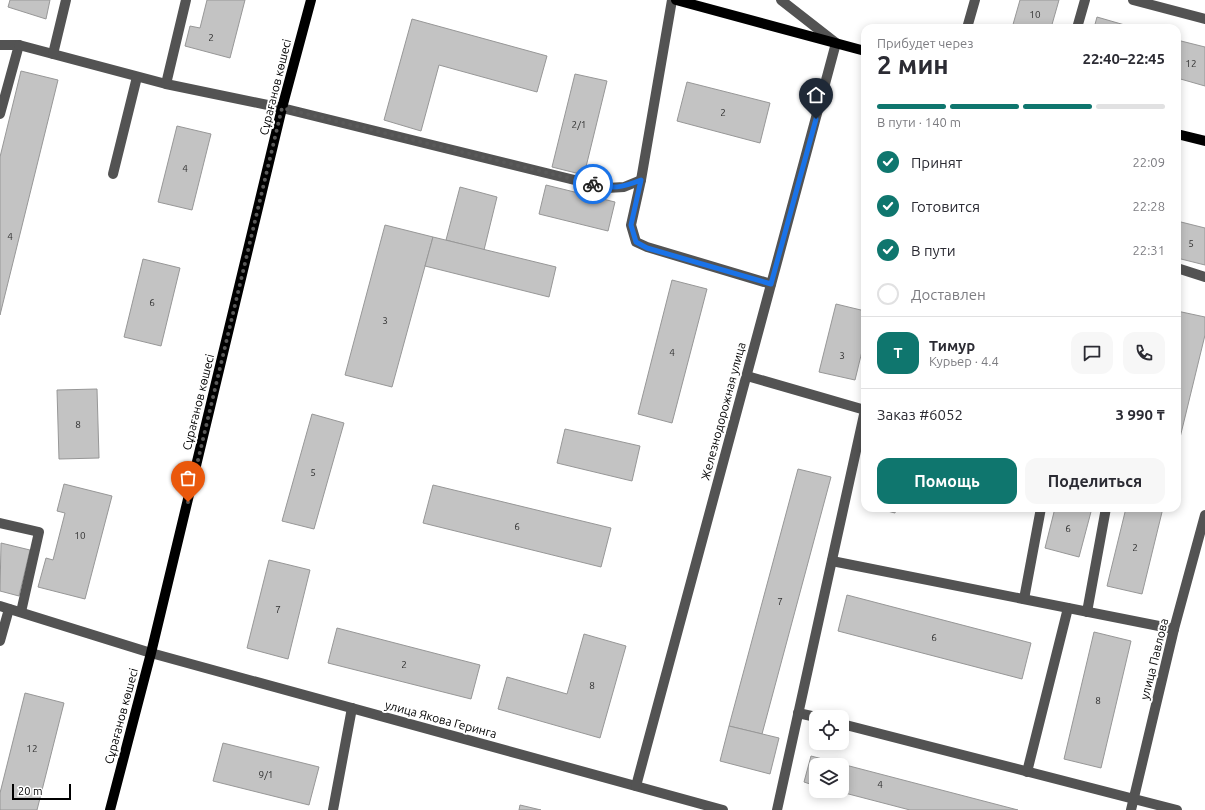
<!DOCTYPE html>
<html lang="ru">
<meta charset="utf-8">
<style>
body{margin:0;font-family:Ubuntu,sans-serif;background:#f7f7f7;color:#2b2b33;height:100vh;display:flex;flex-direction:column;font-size:15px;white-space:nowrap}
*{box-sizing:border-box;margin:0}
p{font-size:13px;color:#7c7c81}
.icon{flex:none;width:22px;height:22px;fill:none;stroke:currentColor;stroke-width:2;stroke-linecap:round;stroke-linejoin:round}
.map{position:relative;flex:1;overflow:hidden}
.panel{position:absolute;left:861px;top:24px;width:320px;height:488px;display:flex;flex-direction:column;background:#fff;border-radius:12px;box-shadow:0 2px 10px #0003}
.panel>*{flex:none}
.buttons{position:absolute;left:809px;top:710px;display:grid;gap:8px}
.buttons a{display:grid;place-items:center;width:40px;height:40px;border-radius:8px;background:#fff;box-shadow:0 2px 10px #0003;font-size:20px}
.scale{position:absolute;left:12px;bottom:10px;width:59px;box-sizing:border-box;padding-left:4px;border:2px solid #000;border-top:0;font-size:11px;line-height:14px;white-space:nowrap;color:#000;-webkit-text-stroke:3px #fff;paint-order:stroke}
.pin{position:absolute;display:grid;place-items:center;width:34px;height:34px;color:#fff;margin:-41px -17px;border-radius:50% 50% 50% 0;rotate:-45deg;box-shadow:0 0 4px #0007}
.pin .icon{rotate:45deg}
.courier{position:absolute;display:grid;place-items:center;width:40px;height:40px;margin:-20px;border:3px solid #1a73e8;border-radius:50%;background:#fff;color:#222;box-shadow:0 1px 5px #0007}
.head em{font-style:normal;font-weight:700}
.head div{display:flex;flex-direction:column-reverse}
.head{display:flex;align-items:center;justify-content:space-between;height:68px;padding:0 16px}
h1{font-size:26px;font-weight:700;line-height:30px}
.bar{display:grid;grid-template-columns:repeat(4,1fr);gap:6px 4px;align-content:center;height:48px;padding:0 16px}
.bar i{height:5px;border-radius:3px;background:#e1e1e2}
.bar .current{background:#0f766e}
.bar p{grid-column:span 4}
.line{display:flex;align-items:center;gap:10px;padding:0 16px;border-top:1px solid #e1e1e2}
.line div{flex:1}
.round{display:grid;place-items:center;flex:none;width:42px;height:42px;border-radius:12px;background:#f7f7f7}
ol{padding:0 16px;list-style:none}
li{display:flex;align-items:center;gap:12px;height:44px}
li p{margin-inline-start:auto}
li .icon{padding:4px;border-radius:50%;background:#0f766e;color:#fff;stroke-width:4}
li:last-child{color:#7c7c81}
li i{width:22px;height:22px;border:2px solid #e1e1e2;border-radius:50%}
.action{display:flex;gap:8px;margin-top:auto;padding:8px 16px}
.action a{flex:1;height:46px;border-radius:12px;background:#0f766e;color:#fff;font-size:16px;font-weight:700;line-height:46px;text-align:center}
.action a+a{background:#f7f7f7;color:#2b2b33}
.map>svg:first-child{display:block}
.building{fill:#c3c3c3;stroke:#979797}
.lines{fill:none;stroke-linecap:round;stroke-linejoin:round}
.minor{stroke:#535353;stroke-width:10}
.major{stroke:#000;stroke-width:10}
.done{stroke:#595959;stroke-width:4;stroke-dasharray:0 7.2}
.route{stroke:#1a73e8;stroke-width:5}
.labels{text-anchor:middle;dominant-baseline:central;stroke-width:4;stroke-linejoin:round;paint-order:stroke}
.number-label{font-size:10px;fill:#313131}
.street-label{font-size:12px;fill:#000;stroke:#fff}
</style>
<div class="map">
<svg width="1205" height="810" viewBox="0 0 1205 810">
<rect width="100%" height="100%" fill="#fff"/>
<g class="building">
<polygon points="10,0 50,0 46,19 8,7"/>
<polygon points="207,0 245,0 230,58 185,46 190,26 200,28"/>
<polygon points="1020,0 1059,0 1051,28 1012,28"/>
<polygon points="1097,17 1135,28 1094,28"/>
<polygon points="412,19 547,56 537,92 439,65 421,131 384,120"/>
<polygon points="1177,40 1205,47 1205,86 1177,78"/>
<polygon points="21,71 58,80 0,315 0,157"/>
<polygon points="575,74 607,81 584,175 552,167"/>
<polygon points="687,82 770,103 760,143 677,121"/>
<polygon points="177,126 211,134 192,210 158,202"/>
<polygon points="546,185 615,202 608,231 539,214"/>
<polygon points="460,187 497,197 484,250 446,240"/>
<polygon points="1177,221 1205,228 1205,265 1177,258"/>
<polygon points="385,225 433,237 392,387 345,375"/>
<polygon points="433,237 556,267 549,297 425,266"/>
<polygon points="143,259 180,268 161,346 124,337"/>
<polygon points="672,280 707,289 672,423 638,414"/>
<polygon points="836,304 865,311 865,339 855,380 819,372"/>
<polygon points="1177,311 1205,317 1205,335 1177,450"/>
<polygon points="97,389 99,458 59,459 57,390"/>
<polygon points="312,414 344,423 314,529 282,521"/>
<polygon points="565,429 640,446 632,481 557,463"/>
<polygon points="798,469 831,477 762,734 729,726"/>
<polygon points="64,484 112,496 85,599 38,587 46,558 53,560 65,513 57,511"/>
<polygon points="433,485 611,528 601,567 423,523"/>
<polygon points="876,508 896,508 895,513"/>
<polygon points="1055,508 1092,508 1079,557 1045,548"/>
<polygon points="1126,508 1163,508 1142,594 1107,586"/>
<polygon points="1,543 30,550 19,596 0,591"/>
<polygon points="269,560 310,570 288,659 247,648"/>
<polygon points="847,595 1031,643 1022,679 838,631"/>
<polygon points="337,628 480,665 471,699 328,663"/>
<polygon points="1094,632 1131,641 1101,768 1064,759"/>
<polygon points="584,634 626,646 600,738 498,709 507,677 567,694"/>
<polygon points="25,693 64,703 37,810 0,810 0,793"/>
<polygon points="729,726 779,738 770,774 720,761"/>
<polygon points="223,743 319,767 309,805 213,781"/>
<polygon points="811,756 1018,810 910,810 837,791 842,791 842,765 816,765 816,786 804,782"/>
<polygon points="520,805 541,810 519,810"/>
</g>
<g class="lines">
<g class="minor">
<polyline points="1133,0 1205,19"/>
<polyline points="967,28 975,0"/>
<polyline points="1077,28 1085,0"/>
<polyline points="0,45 19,45 0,114"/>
<polyline points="19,45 166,84 282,108 607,188 624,187 641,180 631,225 636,242 647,247 771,284"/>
<polyline points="53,54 66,0"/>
<polyline points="166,84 186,0"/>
<polyline points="113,174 137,77"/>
<polyline points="641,180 672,0"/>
<polyline points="1177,268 1205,277"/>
<polyline points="747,376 865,410"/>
<polyline points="0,523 39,532 21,612"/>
<polyline points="832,561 1174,629"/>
<polyline points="1024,599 1041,508"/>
<polyline points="0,606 151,653 723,810"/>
<polyline points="1087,612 1106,508"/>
<polyline points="0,641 9,609"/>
<polyline points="798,713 816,717"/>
<polyline points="842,724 1177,810"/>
<polyline points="1027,772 1068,608"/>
<polyline points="636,786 836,43 781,0"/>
<polyline points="333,810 352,708"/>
<polyline points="777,810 865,410"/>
<polyline points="1131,810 1174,629 1205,515"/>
</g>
<g class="major">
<polyline points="676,0 865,51"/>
<polyline points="1177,134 1205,141"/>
<polyline points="110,810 151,653 282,108 311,0"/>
</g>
</g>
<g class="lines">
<polyline class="done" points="188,502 282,108 593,184"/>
<path class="route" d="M593,184c21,5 28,4 48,-4l-10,45 5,17 11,6 124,36 45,-165"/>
</g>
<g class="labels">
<g class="number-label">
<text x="1035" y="14">10</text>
<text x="211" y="37">2</text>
<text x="1191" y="63">12</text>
<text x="723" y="112">2</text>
<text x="579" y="124">2/1</text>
<text x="185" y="168">4</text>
<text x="10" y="236">4</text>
<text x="1191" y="243">5</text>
<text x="152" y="302">6</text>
<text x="385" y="320">3</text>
<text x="672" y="352">4</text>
<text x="842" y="355">3</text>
<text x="78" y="424">8</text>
<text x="313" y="472">5</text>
<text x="517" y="526">6</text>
<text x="1068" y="528">6</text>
<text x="80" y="535">10</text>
<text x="1135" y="547">2</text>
<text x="780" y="601">7</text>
<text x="278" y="609">7</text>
<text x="934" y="637">6</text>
<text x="404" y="664">2</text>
<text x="592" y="685">8</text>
<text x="1098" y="700">8</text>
<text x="32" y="748">12</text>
<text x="266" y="774">9/1</text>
<text x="880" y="784">4</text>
</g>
<g class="street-label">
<text transform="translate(275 87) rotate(-76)">Сұрағанов көшесі</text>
<text transform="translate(198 402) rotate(-76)">Сұрағанов көшесі</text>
<text transform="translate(723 411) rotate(-75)">Железнодорожная улица</text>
<text transform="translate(1154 659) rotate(-76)">улица Павлова</text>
<text transform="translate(121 716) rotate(-75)">Сұрағанов көшесі</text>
<text transform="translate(441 719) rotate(15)">улица Якова Геринга</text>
</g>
</g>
</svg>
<div class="buttons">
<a><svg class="icon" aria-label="locate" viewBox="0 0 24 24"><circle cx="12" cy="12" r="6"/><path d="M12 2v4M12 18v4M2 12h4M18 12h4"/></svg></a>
<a><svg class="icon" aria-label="layers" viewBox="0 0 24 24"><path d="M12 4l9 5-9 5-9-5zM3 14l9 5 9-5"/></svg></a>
</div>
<div class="scale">20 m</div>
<div class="pin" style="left:188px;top:502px;background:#ea580c"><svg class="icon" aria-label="bag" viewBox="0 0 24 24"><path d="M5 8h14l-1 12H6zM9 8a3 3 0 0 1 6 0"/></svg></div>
<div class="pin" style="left:816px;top:119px;background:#1f2937"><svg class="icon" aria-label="home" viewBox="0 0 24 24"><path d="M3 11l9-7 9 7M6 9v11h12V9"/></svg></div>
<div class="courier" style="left:593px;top:184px"><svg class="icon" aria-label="bike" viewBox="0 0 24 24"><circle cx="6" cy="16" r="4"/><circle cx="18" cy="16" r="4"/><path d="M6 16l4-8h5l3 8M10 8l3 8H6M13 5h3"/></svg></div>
<section class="panel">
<div class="head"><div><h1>2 мин</h1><p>Прибудет через</p></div><em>22:40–22:45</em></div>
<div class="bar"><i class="current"></i><i class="current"></i><i class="current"></i><i></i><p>В пути · 140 m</p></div>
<ol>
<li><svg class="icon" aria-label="check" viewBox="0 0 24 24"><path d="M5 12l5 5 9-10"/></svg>Принят<p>22:09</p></li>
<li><svg class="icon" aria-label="check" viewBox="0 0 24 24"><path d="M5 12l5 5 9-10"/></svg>Готовится<p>22:28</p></li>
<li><svg class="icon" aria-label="check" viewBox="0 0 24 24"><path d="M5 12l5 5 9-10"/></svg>В пути<p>22:31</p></li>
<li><i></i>Доставлен</li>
</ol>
<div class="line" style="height:72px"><b class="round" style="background:#0f766e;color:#fff">Т</b><div><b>Тимур</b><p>Курьер · 4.4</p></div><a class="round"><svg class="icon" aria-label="chat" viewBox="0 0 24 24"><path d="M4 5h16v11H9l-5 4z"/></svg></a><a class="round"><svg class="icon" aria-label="phone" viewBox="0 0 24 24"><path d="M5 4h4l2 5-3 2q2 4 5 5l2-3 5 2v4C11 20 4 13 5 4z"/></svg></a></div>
<div class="line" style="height:52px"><div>Заказ #6052</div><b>3 990 ₸</b></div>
<div class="action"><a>Помощь</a><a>Поделиться</a></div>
</section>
</div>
